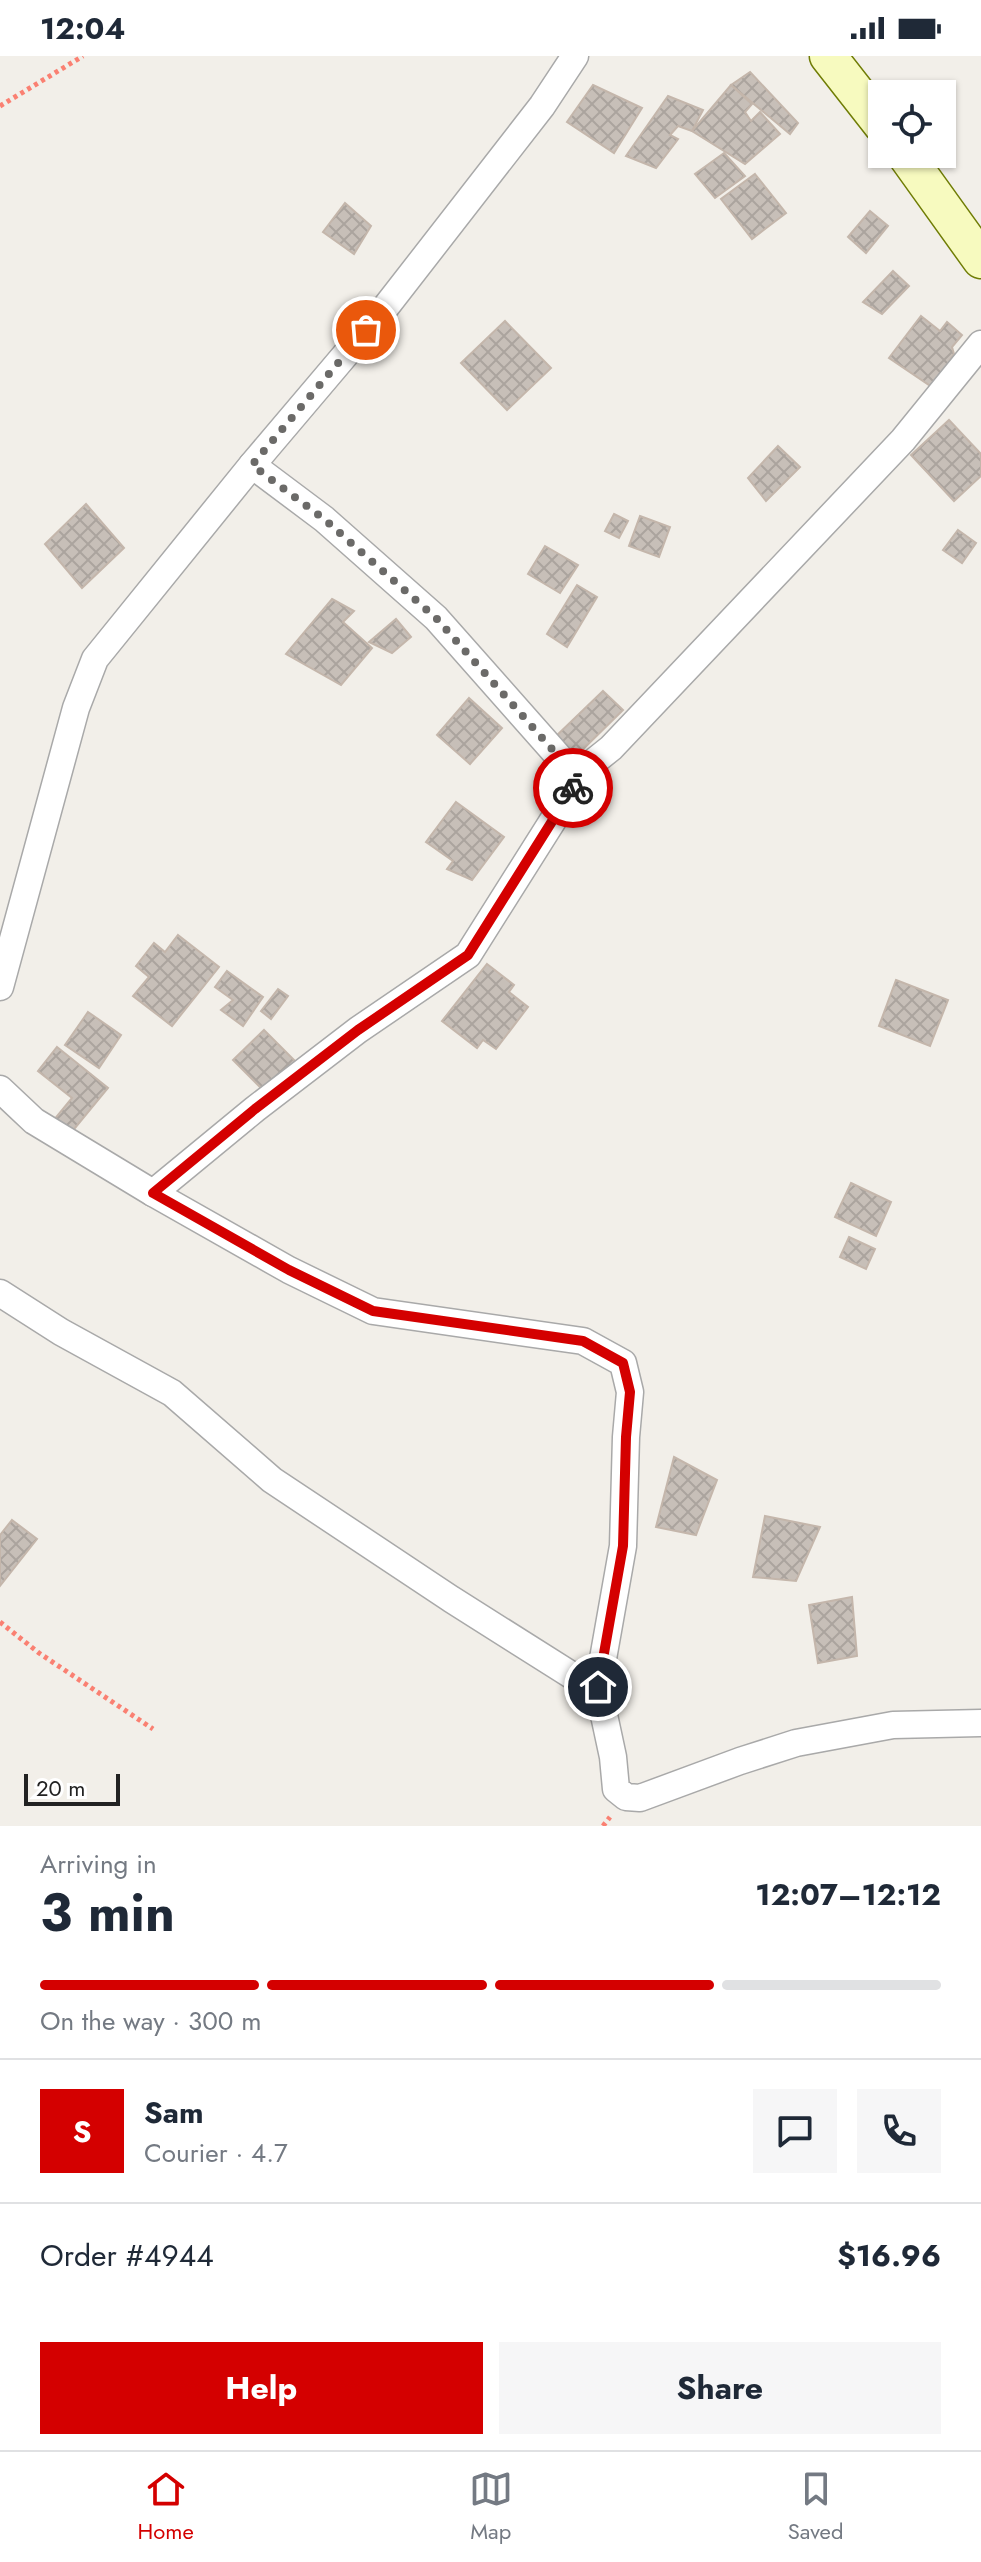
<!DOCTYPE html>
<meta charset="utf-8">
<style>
body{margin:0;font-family:Jost,sans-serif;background:#f6f6f7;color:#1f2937;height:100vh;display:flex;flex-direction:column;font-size:30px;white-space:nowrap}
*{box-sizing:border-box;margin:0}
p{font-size:26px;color:#747a83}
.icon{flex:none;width:44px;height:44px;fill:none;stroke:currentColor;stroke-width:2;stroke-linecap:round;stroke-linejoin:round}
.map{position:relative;height:1770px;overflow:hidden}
.drawer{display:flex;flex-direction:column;background:#fff;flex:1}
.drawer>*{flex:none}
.tools{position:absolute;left:868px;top:24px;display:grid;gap:16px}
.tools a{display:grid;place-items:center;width:88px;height:88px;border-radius:0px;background:#fff;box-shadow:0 2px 6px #0004;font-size:40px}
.scale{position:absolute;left:24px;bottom:20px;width:96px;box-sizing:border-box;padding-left:8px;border:4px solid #222;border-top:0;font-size:22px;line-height:28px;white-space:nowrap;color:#222;-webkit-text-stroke:6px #fff;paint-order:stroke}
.pin{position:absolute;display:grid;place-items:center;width:68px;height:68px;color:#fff;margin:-34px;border:4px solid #fff;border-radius:50%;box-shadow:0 2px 8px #0007}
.courier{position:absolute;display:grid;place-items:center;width:80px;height:80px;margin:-40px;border:6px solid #d40000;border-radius:50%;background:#fff;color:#222;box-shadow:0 2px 10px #0007}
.head em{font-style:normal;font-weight:700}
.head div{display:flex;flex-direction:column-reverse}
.head{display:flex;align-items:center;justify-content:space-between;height:136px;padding:0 40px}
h1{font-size:52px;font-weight:700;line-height:60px}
.bar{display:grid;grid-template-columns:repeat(4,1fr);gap:12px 8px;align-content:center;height:96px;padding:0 40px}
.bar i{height:10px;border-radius:6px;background:#e0e1e3}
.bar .on{background:#d40000}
.bar p{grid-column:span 4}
.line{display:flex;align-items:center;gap:20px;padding:0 40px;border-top:2px solid #e0e1e3}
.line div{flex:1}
.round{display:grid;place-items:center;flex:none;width:84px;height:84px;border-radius:0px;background:#f6f6f7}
.action{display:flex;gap:16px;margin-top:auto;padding:16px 40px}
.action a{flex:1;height:92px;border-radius:0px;background:#d40000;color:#fff;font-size:32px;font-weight:700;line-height:92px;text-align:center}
.action a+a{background:#f6f6f7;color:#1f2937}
.status{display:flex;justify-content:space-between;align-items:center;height:56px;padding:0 40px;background:#fff;direction:ltr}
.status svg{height:22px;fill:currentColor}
.tabs{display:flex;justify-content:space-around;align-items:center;height:112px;border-top:2px solid #e0e1e3;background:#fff;font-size:22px;color:#747a83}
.tabs a{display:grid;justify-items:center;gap:4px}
.tabs .on{color:#d40000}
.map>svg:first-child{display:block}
.building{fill:url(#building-cross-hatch);stroke:#c4b6ab;stroke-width:2}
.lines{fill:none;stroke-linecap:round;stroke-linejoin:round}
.street-casing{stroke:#a9a9a9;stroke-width:29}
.secondary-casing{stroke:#707d05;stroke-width:39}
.path{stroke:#fa8072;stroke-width:5;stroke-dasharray:4 4;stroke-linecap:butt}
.street{stroke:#fff;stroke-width:26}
.secondary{stroke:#f7fabf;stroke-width:36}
.done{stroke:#6b6a68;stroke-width:8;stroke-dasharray:0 14.4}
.route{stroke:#d40000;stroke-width:10}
</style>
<div class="status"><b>12:04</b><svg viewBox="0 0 49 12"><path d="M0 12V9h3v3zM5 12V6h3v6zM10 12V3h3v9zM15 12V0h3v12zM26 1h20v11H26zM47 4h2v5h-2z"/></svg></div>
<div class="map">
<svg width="981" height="1770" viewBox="0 0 981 1770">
<defs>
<pattern id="building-cross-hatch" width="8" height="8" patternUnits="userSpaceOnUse" patternTransform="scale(2)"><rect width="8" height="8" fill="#c7bfb8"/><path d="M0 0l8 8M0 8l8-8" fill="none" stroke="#aba49e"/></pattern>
</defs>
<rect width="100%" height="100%" fill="#f2efe9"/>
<g class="building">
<polygon points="750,16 798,67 790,78 731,29"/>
<polygon points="593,29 642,52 614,97 567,66"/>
<polygon points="731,29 752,48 745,56 751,65 760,56 780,78 745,108 692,75"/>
<polygon points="668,40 703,54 692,75 678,70 670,79 678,83 656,112 626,100"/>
<polygon points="724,97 745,120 715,142 695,118"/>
<polygon points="755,118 786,157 752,183 721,143"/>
<polygon points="345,147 371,170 354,198 323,176"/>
<polygon points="870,155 888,170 866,197 848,181"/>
<polygon points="893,215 909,230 882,258 863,246"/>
<polygon points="921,260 940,275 947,266 962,279 952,291 954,298 932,331 889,302"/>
<polygon points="505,265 551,312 507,354 461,307"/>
<polygon points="949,364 981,398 981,420 954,445 911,399"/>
<polygon points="778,390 800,411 766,445 748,422"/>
<polygon points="86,448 124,492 82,532 45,488"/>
<polygon points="614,458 628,465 619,482 605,475"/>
<polygon points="640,460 670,471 659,501 629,490"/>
<polygon points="958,474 976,487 962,507 943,494"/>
<polygon points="545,490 578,509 560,537 528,518"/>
<polygon points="577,529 597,541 567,591 547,578"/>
<polygon points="332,543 354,555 343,566 372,592 341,629 286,598"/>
<polygon points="396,563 411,581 392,597 369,586"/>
<polygon points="603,635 623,654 573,703 553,683"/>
<polygon points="469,642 502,672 470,708 437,679"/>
<polygon points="456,746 504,781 472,824 447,813 453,805 426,786"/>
<polygon points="178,879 219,911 172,970 133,940 149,921 136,910 154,887 165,896"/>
<polygon points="487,908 514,929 509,936 528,951 496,993 483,984 477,992 442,965"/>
<polygon points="227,915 263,941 243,970 221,954 233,944 215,931"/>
<polygon points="896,924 948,944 930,990 879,970"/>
<polygon points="278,933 288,940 271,963 261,955"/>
<polygon points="88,956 121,979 99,1012 65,989"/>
<polygon points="264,974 299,1009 268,1039 233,1004"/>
<polygon points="57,991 108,1032 70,1078 53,1065 72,1042 38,1015"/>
<polygon points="851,1127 891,1146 876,1180 835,1161"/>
<polygon points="849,1181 875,1193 866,1213 840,1201"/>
<polygon points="674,1401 717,1424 696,1479 656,1471"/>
<polygon points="765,1460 820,1471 796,1525 753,1521"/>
<polygon points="12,1464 37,1483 0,1530 0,1479"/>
<polygon points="852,1541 857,1600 818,1607 809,1549"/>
</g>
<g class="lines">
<defs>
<g id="street">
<polyline points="252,409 324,463 436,562 567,710 586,712 611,692 903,384 981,288"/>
<polyline points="0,931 76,652 95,603 252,409 385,252 542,50 575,0"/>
<polyline points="0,1033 34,1065 153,1137 289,1214 373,1255 583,1285 623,1307 630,1336 626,1381 623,1490 598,1631"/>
<polyline points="153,1137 255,1053 358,974 468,899 586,712"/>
<polyline points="0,1237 61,1276 172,1337 272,1424 451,1543 576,1622 598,1631 613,1701 616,1733 626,1741 640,1742 740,1705 796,1687 893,1669 981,1667"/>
</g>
<g id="secondary">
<polyline points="828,0 882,69"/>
<polyline points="905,98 981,204"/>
</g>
</defs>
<use href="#street" class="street-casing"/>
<use href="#secondary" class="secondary-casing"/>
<g class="path">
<polyline points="0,50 83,0"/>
<polyline points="0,1566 39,1597 153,1673"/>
<polyline points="603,1770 610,1761"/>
</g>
<use href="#street" class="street"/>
<use href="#secondary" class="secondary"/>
</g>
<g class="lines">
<polyline class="done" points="366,274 252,409 324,463 436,562 567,710 586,712 573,732"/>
<polyline class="route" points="573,732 468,899 358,974 255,1053 153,1137 289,1214 373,1255 583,1285 623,1307 630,1336 626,1381 623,1490 598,1631"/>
</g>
</svg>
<div class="tools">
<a><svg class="icon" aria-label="locate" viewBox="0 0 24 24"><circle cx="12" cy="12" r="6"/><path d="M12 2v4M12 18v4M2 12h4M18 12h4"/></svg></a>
</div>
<div class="scale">20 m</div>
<div class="pin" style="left:366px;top:274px;background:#ea580c"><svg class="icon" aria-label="bag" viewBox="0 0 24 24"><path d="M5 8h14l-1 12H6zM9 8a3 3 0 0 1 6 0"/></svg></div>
<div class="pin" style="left:598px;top:1631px;background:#1f2937"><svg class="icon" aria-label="home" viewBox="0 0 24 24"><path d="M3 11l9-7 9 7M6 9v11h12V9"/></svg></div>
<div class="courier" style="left:573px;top:732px"><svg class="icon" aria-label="bike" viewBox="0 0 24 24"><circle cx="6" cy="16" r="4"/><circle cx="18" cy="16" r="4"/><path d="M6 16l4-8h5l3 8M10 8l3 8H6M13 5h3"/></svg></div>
</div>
<section class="drawer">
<div class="head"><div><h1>3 min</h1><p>Arriving in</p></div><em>12:07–12:12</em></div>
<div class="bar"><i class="on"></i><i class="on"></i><i class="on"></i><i></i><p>On the way · 300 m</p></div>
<div class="line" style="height:144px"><b class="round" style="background:#d40000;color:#fff">S</b><div><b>Sam</b><p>Courier · 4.7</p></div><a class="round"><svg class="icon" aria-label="chat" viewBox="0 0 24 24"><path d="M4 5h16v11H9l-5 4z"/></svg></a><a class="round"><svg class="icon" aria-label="phone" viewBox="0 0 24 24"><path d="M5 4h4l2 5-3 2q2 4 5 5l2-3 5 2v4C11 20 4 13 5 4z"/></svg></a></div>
<div class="line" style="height:104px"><div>Order #4944</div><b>$16.96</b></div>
<div class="action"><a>Help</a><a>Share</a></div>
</section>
<nav class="tabs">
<a class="on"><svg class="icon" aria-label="home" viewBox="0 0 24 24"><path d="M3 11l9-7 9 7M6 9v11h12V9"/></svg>Home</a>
<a><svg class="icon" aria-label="map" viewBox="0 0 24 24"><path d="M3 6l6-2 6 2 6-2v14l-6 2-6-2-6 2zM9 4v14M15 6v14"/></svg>Map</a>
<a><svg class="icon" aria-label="saved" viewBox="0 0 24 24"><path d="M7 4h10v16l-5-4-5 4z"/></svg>Saved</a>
</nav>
